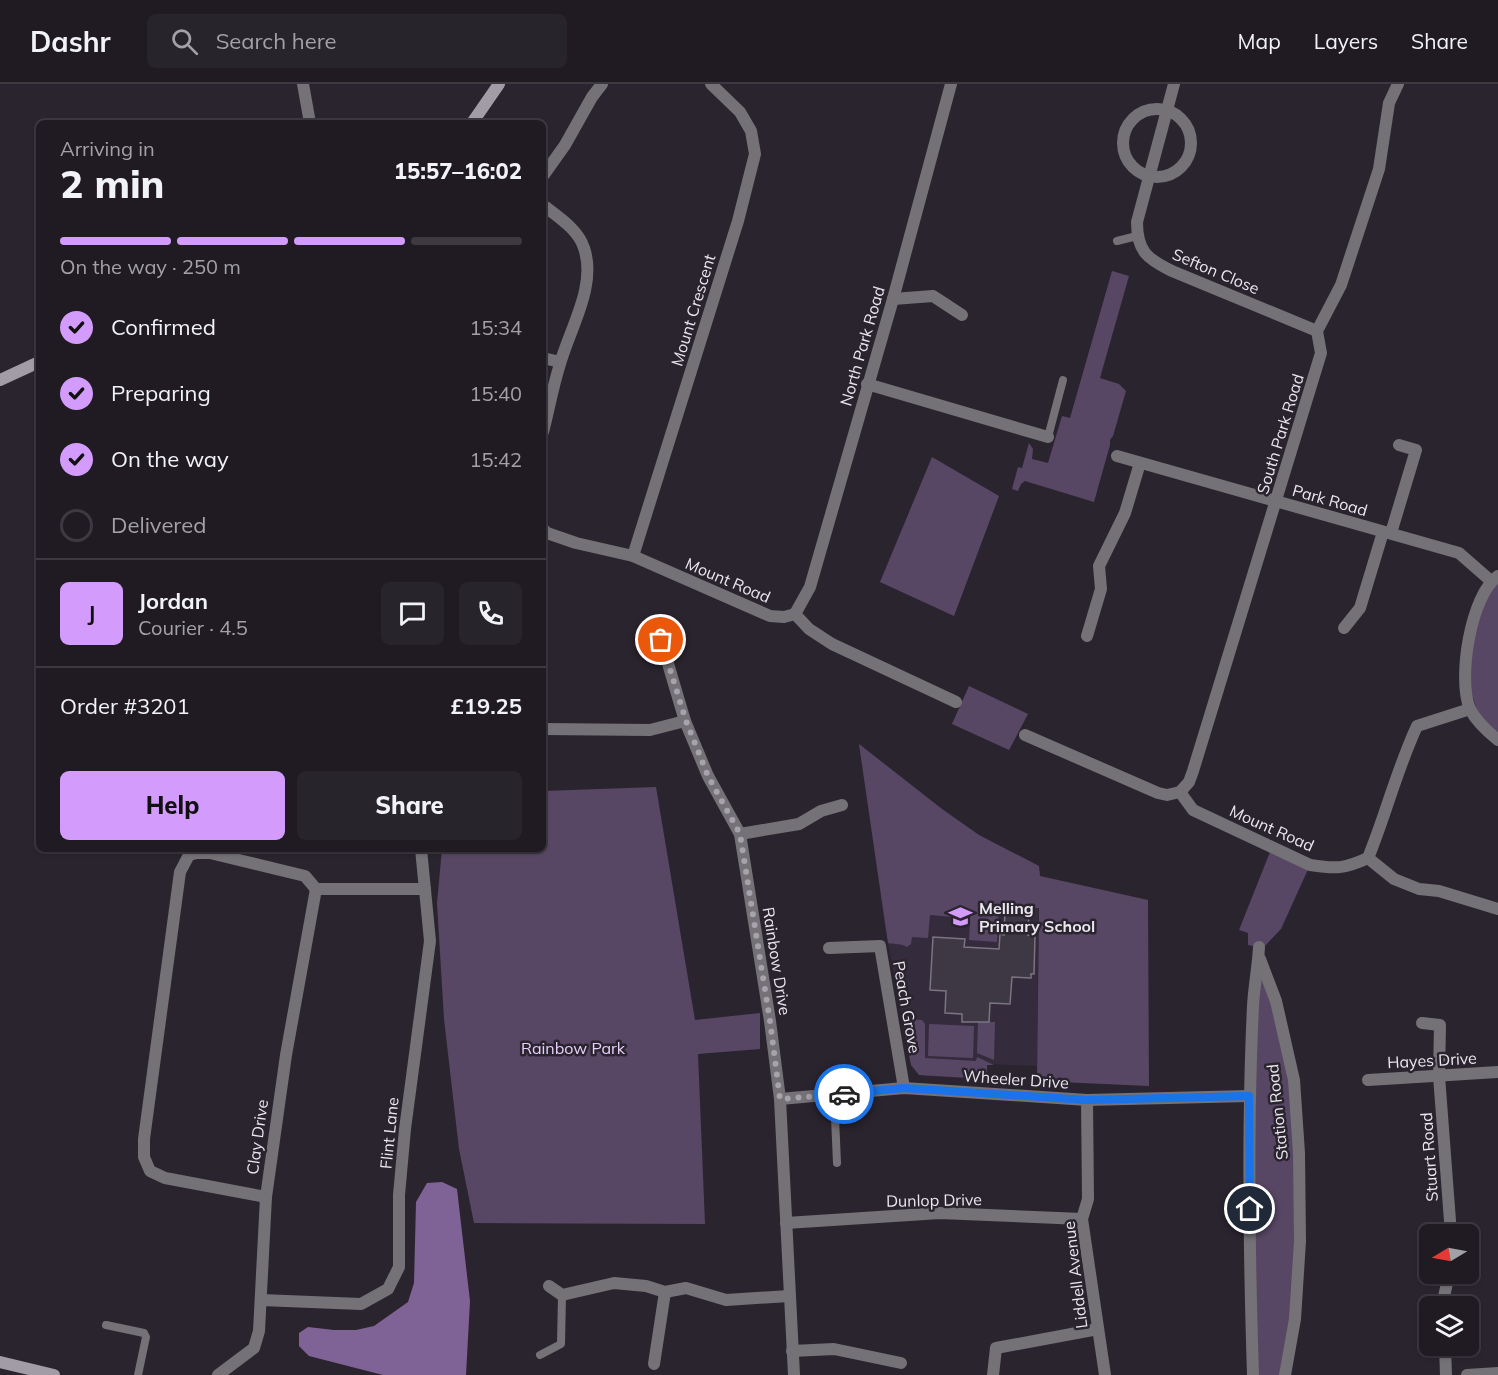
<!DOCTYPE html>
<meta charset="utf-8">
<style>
body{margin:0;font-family:Mulish,sans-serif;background:#28242b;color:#f1f3f6;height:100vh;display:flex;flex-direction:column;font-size:22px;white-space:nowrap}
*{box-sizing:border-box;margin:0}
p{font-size:20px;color:#a2a1a6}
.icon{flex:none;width:33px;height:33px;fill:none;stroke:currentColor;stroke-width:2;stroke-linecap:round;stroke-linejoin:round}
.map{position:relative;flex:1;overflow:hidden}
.drawer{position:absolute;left:36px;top:36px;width:510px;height:732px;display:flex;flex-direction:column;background:#201b23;border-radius:9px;box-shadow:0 2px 4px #0004,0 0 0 2px #3d3941}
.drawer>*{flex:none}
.needle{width:39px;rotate:260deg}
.controls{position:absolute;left:1419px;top:1140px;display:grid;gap:12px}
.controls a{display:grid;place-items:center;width:60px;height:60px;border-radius:9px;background:#201b23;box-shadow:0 2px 4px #0004,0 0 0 2px #3d3941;font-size:30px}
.pin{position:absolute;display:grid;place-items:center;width:51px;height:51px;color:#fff;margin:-26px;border:3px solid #fff;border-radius:50%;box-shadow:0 2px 6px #0007}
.courier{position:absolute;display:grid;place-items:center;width:60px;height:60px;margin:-30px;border:4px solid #1a73e8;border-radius:50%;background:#fff;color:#222;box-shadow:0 2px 8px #0007}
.headline em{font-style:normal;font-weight:800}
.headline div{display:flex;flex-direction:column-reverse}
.headline{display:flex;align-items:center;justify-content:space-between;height:102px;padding:0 24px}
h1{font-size:39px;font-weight:800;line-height:45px}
.bar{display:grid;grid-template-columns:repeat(4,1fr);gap:9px 6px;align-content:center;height:72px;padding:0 24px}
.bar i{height:8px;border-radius:4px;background:#3d3941}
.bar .active{background:#d39cfc}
.bar p{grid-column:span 4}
.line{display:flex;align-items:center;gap:15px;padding:0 24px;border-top:2px solid #3d3941}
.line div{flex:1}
.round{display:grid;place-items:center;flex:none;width:63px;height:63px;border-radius:9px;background:#28242b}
ol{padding:0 24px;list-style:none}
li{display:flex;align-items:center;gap:18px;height:66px}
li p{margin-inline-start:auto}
li .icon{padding:6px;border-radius:50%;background:#d39cfc;color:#111;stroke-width:4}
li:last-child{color:#a2a1a6}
li i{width:33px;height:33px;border:3px solid #3d3941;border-radius:50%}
.action{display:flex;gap:12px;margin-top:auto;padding:12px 24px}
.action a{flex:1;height:69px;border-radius:9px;background:#d39cfc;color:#111;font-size:24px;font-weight:800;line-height:69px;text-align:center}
.action a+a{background:#28242b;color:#f1f3f6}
header{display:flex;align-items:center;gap:36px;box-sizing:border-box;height:84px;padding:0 30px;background:#201b23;border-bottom:2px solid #3d3941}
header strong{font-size:28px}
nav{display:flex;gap:33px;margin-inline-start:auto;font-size:21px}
.search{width:420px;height:54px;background:#28242b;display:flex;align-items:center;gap:15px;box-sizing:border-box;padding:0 21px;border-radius:9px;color:#a2a1a6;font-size:22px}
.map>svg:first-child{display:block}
.built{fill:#342b3c}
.green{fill:#584764}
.water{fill:#806396}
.building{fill:#3e3844;stroke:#7b7481;stroke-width:1.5}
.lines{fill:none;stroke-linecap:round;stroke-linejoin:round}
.lane{stroke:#747177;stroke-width:8}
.street{stroke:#747177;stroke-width:12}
.secondary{stroke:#a19ca5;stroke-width:12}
.done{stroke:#a7a3ac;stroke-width:6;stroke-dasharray:0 10.8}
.route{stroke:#1a73e8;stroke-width:8}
.labels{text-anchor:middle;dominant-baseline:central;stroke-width:5;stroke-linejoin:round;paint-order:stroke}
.street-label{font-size:16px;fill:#ebe7ef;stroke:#2a242f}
.poi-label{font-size:16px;font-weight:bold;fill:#ebe7ef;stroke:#2a242f;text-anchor:start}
.park-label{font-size:16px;fill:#e9cffd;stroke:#2a242f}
</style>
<header>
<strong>Dashr</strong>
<div class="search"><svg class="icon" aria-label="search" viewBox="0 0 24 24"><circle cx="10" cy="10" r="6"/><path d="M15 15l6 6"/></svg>Search here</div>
<nav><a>Map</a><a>Layers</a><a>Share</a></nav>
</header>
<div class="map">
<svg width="1498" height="1291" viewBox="0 0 1498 1291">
<rect width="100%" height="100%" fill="#2a242f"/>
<polygon class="built" points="859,660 942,725 979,751 1039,782 1037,982 987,980 987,995 925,992 919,991 911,981 885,842"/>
<g class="green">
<polygon points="1112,187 1129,192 1100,294 1119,300 1126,307 1113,352 1110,356 1110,361 1094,418 1025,397 1021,400 1018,407 1012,405 1018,383 1022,384 1029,359 1033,365 1032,375 1048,379 1062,332 1070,334"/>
<polygon points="932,373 999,412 954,532 880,498"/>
<polygon points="1498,497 1498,650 1481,639 1465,588 1486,505"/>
<polygon points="969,602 1028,630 1009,666 952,640"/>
<path d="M859,660l83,65 37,26 60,31 1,10 108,24 1,186 -112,-5 2,-173 -40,-1 -2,35 -28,-2 1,-19 -16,-4 -24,-2 -2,23 -16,-1 -1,7 -4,3c-5,-4 -13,-2 -19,-4z"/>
<polygon points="656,703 695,936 760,929 760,965 698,970 705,1140 474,1139 459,1065 444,935 437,819 442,765 543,765 543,707"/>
<polygon points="1272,763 1310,781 1281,845 1263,864 1248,861 1248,849 1239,846"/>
<polygon points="1259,872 1285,958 1299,1091 1295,1235 1285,1291 1256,1291 1253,918"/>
<polygon points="902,935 922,936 925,940 925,974 976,977 977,973 994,981 987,981 987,995 919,991 911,981"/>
<polygon points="978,938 995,938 994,976 977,969"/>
<polygon points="929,940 974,942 973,974 928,972"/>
</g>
<polygon class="water" points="442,1098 457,1105 470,1217 466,1291 383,1291 309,1272 299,1262 299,1249 308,1243 334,1246 356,1246 374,1242 408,1218 414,1199 416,1118 427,1099"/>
<polygon class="building" points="1005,826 1029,827 1028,851 1035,852 1034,890 1031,890 1031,894 1012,893 1010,920 990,919 989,938 962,938 962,930 945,929 946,907 930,906 933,853 965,855 964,863 999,865 1000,850 1004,851"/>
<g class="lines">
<g class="lane">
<polyline points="1117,157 1137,152"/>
<polyline points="1048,353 1063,296"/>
<polyline points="834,1011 837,1079"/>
<polyline points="106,1241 144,1249 146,1253 138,1291"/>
<polyline points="540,1271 561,1260 562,1211"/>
</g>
<g class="street">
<polyline points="303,0 310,39"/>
<path d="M1174,0l-37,138c0,29 10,37 35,49l145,60"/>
<circle cx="1157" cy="59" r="34"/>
<polyline points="543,92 565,61 592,13 602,0"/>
<path d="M543,121c15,12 35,24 41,43 13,38 -14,80 -24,116 -7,22 -11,45 -17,68"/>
<polyline points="893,215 933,212 962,231"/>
<polyline points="543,274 560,278"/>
<polyline points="867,300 1048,353"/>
<polyline points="1117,372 1459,469 1491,497"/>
<polyline points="543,445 547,449 576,459 633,472 770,532 784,533 795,530 809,545 832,560 956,618"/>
<polyline points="1391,449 1416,366 1399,361"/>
<polyline points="633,472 738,137 755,70 751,47 740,28 711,0"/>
<path d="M1498,492c-27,18 -41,103 -28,133 6,12 18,23 28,31"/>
<polyline points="795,530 810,503 893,215 951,0"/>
<polyline points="1344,544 1360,524 1383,448"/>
<polyline points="1087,552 1101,505 1099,482 1125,429 1140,379"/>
<polyline points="661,556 685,637 708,692 740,750 770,937 780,1015 794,1291"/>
<polyline points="543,645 650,646 685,637"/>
<polyline points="1025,651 1158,709 1167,711 1180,708"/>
<polyline points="1180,708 1189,698 1193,687 1321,269 1317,247 1341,201 1379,85 1389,19 1398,0"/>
<path d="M1180,708l13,18 117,55c26,4 34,4 58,-7 18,-44 29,-89 49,-132l53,-17"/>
<polyline points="740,750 799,740 821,727 842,721"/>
<polyline points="1368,774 1394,795 1419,805 1439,807 1498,825"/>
<polyline points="316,805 425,805"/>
<polyline points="829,864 880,862 904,1004"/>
<polyline points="1260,875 1276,917 1294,996 1299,1069 1300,1157 1295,1235 1285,1291"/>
<polyline points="1422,939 1440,941 1439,992 1451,1150"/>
<polyline points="1368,996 1498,988"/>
<polyline points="780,1015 904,1004 1087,1016 1249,1012"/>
<polyline points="1087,1016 1088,1115 1082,1135 1105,1291"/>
<polyline points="266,1113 165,1094 150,1087 144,1073 144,1055 180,788 189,771 197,769 210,769 305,792 316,805"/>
<polyline points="786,1139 940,1129 1082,1135"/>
<polyline points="549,1202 562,1211 614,1199 646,1202 665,1208 686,1204 726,1216 789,1212"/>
<polyline points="261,1216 361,1220 388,1205 399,1183 399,1111 405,1045 430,857 421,765"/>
<polyline points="1442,1222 1449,1190"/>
<polyline points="1445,1262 1446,1291"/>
<polyline points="792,1267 834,1265 901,1279"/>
<polyline points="654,1280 665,1208"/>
<polyline points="218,1291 254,1264 259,1247 266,1113 286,971 316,805"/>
<polyline points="993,1291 996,1264 1098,1245"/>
<path d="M1253,1291c-4,-123 -6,-246 0,-369 1,-20 5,-39 6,-59"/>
<polyline points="1467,1291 1498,1289"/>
</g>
<g class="secondary">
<polyline points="472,39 499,0"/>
<polyline points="0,296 39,278"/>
<polyline points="0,1278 54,1291"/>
</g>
</g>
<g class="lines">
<polyline class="done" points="661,556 686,637 708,692 740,750 770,937 780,1015 844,1010"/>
<polyline class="route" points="844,1010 904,1004 1087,1016 1249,1012 1250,1125"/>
</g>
<defs>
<symbol id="school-bare" viewBox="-9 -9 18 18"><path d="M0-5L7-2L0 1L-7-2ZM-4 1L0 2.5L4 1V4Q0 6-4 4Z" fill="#d39cfc" stroke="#2a242f" stroke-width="2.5" paint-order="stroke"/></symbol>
</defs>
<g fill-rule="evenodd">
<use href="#school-bare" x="944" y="816" width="33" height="33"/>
</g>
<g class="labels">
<g class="street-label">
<text transform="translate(1216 187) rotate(23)">Sefton Close</text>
<text transform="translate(693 226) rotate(-73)">Mount Crescent</text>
<text transform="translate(862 262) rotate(-74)">North Park Road</text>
<text transform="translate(1280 350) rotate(-73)">South Park Road</text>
<text transform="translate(1330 416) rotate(16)">Park Road</text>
<text transform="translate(728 496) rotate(23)">Mount Road</text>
<text transform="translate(1272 744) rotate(24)">Mount Road</text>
<text transform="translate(777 877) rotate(81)">Rainbow Drive</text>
<text transform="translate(907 923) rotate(80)">Peach Grove</text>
<text transform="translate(1432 976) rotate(-3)">Hayes Drive</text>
<text transform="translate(1016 995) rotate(4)">Wheeler Drive</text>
<text transform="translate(1277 1028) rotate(-96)">Station Road</text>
<text transform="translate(389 1049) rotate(-84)">Flint Lane</text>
<text transform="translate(257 1053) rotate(-82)">Clay Drive</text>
<text transform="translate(1429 1073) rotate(-94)">Stuart Road</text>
<text transform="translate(934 1116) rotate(-1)">Dunlop Drive</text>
<text transform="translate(1075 1191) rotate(-97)">Liddell Avenue</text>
</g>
<g class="poi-label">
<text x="979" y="824">Melling<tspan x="979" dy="18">Primary School</tspan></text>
</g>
<g class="park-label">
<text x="573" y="964">Rainbow Park</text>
</g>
</g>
</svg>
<div class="controls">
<a><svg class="needle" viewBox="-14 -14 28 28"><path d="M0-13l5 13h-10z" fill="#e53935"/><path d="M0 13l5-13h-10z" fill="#a2a1a6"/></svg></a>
<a><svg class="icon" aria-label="layers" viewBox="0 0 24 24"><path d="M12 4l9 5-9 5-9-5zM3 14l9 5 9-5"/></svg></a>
</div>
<div class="pin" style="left:661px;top:556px;background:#ea580c"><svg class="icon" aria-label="bag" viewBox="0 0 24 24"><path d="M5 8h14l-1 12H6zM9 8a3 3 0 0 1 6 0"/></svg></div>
<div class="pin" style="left:1250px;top:1125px;background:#1f2937"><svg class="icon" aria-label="home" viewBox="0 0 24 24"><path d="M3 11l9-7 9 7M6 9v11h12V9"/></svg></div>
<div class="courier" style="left:844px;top:1010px"><svg class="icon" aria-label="car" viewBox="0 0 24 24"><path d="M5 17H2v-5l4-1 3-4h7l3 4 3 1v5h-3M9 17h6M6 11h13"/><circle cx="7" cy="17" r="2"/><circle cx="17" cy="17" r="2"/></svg></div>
<section class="drawer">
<div class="headline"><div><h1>2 min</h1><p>Arriving in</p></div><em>15:57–16:02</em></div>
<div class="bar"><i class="active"></i><i class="active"></i><i class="active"></i><i></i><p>On the way · 250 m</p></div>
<ol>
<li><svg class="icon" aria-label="check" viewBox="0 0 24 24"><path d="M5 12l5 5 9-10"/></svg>Confirmed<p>15:34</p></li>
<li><svg class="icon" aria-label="check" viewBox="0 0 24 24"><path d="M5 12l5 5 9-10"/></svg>Preparing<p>15:40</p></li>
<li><svg class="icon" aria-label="check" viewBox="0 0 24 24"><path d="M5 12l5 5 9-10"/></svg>On the way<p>15:42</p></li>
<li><i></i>Delivered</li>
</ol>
<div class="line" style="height:108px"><b class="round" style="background:#d39cfc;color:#111">J</b><div><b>Jordan</b><p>Courier · 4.5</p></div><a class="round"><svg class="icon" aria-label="chat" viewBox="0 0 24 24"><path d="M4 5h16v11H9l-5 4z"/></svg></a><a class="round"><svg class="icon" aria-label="phone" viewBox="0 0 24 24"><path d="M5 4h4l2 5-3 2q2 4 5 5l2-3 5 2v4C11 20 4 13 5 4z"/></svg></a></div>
<div class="line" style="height:78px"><div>Order #3201</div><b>£19.25</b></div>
<div class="action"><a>Help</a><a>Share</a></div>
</section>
</div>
